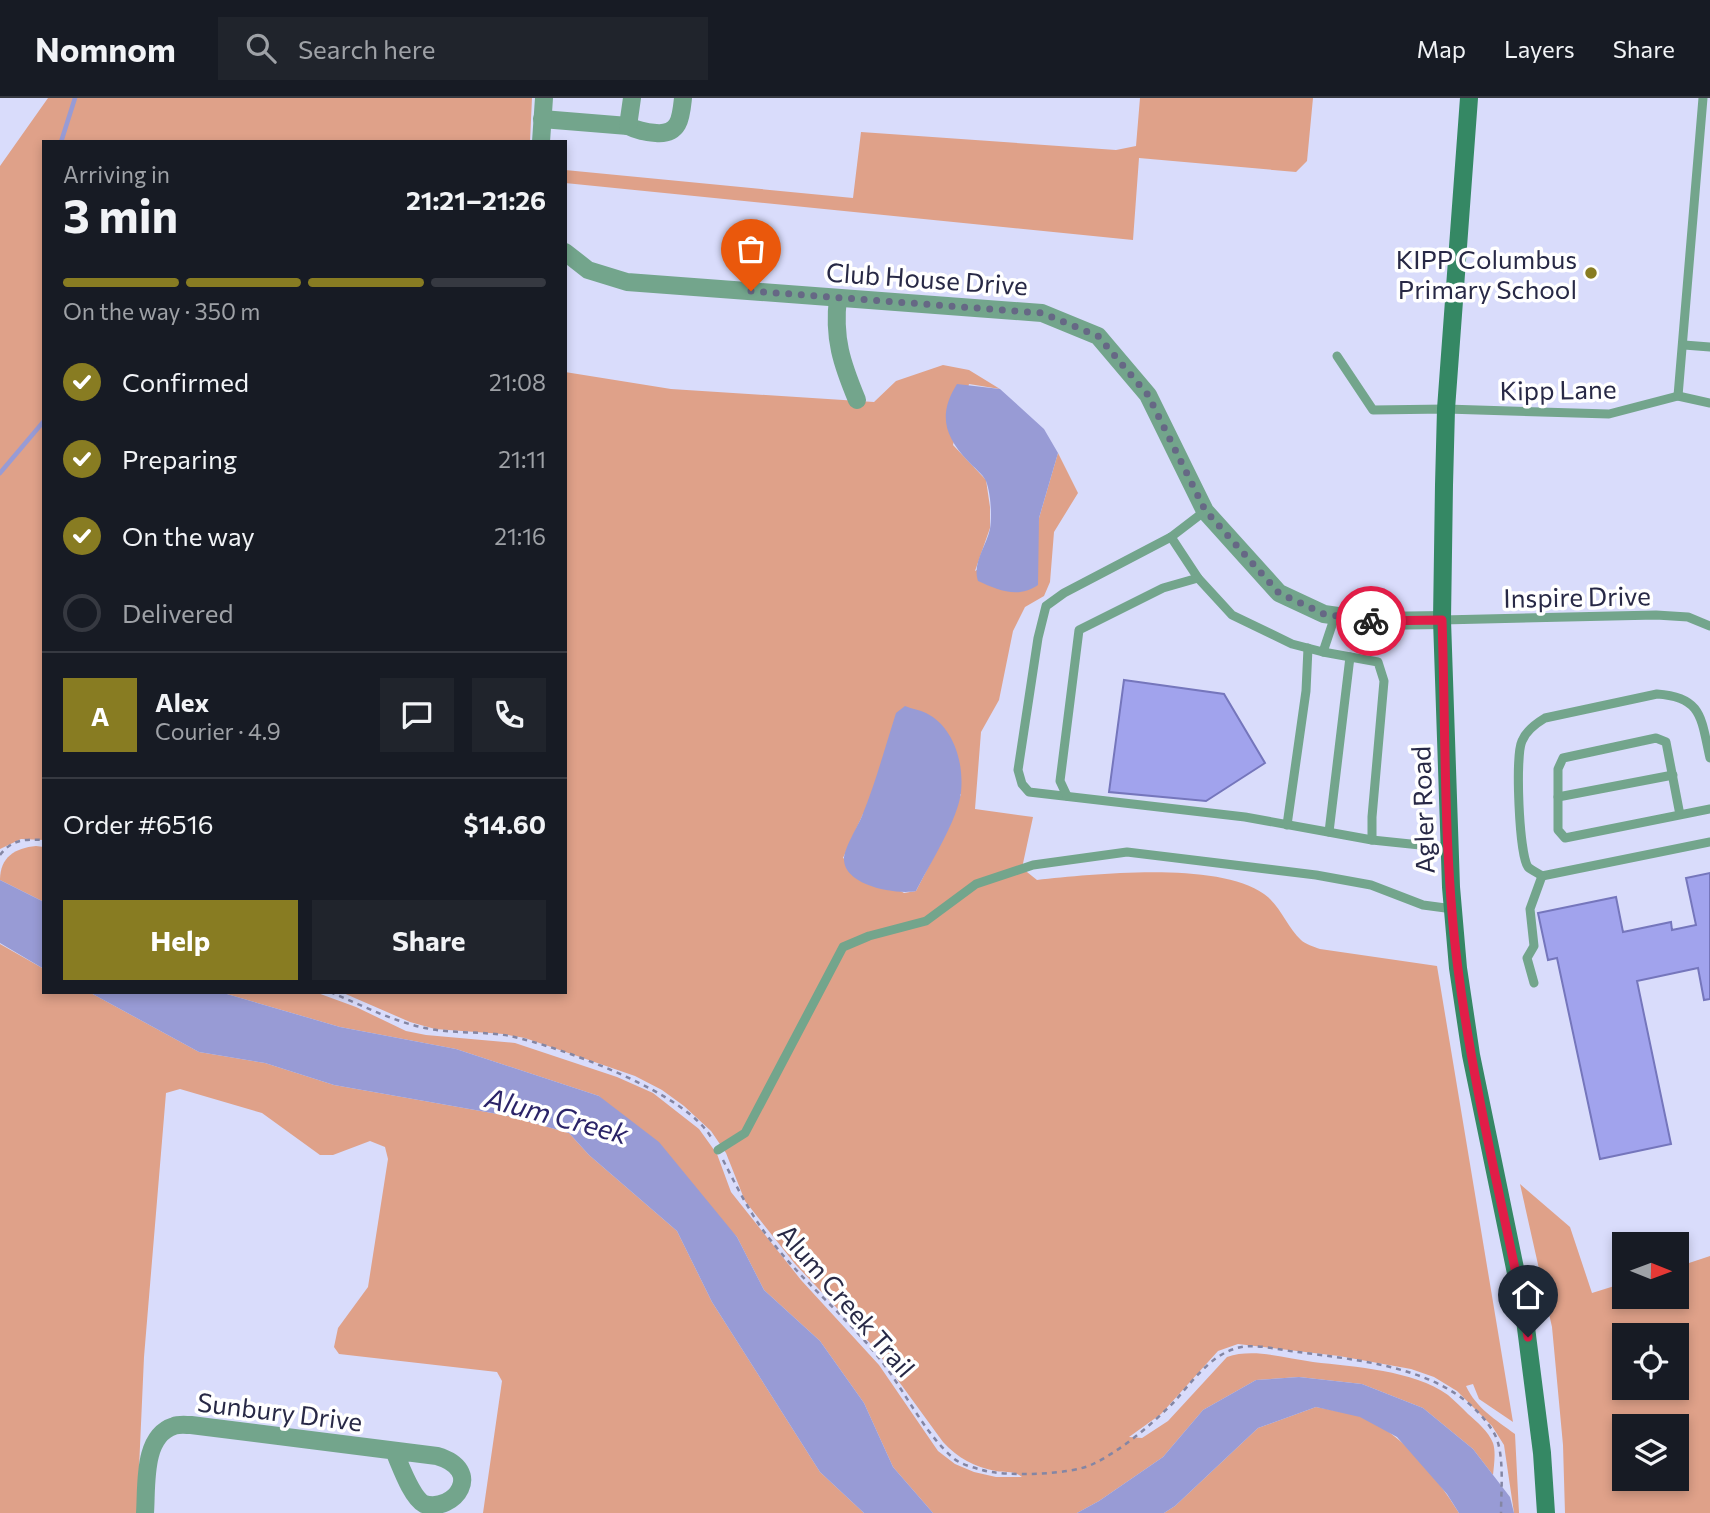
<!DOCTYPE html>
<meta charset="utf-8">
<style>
body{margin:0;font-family:Commissioner,sans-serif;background:#20242c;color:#f1f3f6;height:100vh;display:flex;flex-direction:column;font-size:26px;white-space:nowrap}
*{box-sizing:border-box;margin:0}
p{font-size:23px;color:#9ea1a6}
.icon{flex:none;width:38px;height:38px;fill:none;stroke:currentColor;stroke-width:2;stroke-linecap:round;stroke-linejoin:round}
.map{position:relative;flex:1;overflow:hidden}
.drawer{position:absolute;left:42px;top:42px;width:525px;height:854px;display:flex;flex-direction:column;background:#171b24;border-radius:0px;box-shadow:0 4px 10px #0003}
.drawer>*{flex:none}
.needle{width:46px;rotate:91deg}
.buttons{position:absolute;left:1612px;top:1134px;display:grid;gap:14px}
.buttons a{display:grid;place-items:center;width:77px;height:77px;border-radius:0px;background:#171b24;box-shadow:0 4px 10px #0003;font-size:35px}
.pin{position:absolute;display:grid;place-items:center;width:60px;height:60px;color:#fff;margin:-72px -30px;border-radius:50% 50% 50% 0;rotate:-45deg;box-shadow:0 0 7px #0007}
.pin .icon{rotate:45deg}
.courier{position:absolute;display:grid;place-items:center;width:70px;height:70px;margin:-35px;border:5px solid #e11d48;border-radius:50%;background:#fff;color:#222;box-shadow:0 2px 9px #0007}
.head em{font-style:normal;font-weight:700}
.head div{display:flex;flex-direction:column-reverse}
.head{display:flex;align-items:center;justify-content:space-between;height:119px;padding:0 21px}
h1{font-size:46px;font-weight:700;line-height:52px}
.bar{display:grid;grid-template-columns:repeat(4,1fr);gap:10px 7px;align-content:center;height:84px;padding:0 21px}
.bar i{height:9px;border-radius:5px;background:#363941}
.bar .on{background:#887c22}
.bar p{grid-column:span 4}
.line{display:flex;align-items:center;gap:18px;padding:0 21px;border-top:2px solid #363941}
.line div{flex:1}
.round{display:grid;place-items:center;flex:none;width:74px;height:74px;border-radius:0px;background:#20242c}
ol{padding:0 21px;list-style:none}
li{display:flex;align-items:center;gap:21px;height:77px}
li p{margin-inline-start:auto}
li .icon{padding:7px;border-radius:50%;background:#887c22;color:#fff;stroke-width:4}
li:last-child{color:#9ea1a6}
li i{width:38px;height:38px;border:4px solid #363941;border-radius:50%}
.primary-button{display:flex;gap:14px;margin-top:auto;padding:14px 21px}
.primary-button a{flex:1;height:80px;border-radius:0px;background:#887c22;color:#fff;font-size:28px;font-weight:700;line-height:80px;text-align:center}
.primary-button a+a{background:#20242c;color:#f1f3f6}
header{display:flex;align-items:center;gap:42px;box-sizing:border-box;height:98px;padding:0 35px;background:#171b24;border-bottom:2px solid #363941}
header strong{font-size:33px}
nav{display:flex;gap:38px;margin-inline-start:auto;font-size:24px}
.search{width:490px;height:63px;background:#20242c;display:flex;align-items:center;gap:18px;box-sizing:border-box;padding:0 24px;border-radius:0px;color:#9ea1a6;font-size:26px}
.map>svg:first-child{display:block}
.green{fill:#dfa189;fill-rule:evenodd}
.water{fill:#989bd5}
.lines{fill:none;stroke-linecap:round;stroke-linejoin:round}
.stream{stroke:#989bd5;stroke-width:4.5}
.building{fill:#a1a3ed;stroke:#7576bc;stroke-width:2}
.path{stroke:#8486a4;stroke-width:2.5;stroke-dasharray:5 5;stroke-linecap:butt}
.lane{stroke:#73a58c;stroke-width:9}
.street{stroke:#73a58c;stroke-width:18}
.secondary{stroke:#358864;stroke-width:18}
.done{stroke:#666885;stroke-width:7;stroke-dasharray:0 12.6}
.route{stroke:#e11d48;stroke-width:9}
.poi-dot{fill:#887c22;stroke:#fff;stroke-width:2.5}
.labels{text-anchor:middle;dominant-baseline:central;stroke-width:7;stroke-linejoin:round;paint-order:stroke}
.poi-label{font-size:26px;fill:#282946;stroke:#fff;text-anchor:end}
.street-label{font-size:26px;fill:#282946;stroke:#fff}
.water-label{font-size:28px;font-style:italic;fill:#2b2468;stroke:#fff}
</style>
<header>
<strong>Nomnom</strong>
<div class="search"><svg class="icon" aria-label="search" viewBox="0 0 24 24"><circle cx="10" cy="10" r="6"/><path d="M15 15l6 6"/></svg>Search here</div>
<nav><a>Map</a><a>Layers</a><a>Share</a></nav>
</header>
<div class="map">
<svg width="1710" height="1415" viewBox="0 0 1710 1415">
<rect width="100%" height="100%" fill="#d9dcfb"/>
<g class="green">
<polygon points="48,0 532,0 530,44 44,44 44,742 21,741 0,751 0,68"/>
<polygon points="1140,0 1313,0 1307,63 1296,74 1139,60 1133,142 565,85 565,72 853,100 861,34 1116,52 1136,48"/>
<path d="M943,267l26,5 31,19 -31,-5 -16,61 33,35 4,27v21l-15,43 62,-37 2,-16 19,-65 20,40 -24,39 -4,50 -6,14 -19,11 -12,24 -14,69 -18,32 -6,77 58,8 -11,51 15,12c57,-6 181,-19 227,14 16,11 23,33 37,46 4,4 13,7 19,9l117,17 76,456 -34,-23 -6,-15 -7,2c10,22 30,34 49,48l4,79h-5l-10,-68 -12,-19 -35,-35 -23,-14 -23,-8 -72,-13 -101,-12 -20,7 -57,63 -32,23 13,1 26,-17 59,-64c26,-9 59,1 86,5 42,5 100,8 135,33 7,6 14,13 20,19 8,7 21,18 25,29 3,9 1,22 0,32l-20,-26 -50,-41 -61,-24 -63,-7 -43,3 -53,30 -40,47 -64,44 -22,12h-144l-40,-46 -29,-64 -44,-62 -56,-51 -27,-53 -138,-141 -143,-47 -116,-22 -120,-35h95l41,15 50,24 20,4 89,8 102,34 36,16 46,36 18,25 14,38 70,88 78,85 59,86 17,13 19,8 22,5h26c-8,-7 -17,-4 -26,-6 -22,-4 -38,-13 -53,-29l-70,-96 -78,-82 -50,-63 -19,-48 -15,-22 -27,-25 -22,-16 -27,-14 -110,-38 -22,-4 -68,-5 -25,-7 -69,-30h224v-620l106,17 203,13 22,-21zM961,696l-12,33 -33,64 -12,2 -61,-35 20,-44z"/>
<path d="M36,748l8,1v55l-44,-22c0,-23 15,-32 36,-34z"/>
<polygon points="0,846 44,871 44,894 89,894 199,954 265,965 334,987 509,1018 569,1035 589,1057 677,1133 712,1204 820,1374 864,1415 483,1415 502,1283 497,1274 339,1256 334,1249 338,1230 368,1189 388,1061 385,1049 370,1043 333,1057 320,1057 262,1015 180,991 166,995 144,1259 137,1415 0,1415"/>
<path d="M1520,1086l50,43 22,66 32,-10v14h52l1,-30 33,-11v257h-145l-2,-68 -11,-118zM1624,1237h52v53h-52zM1624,1328h52v53h-52z"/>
<path d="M1316,1309c14,3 29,5 43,9 41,14 78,61 100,97h-295l11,-7 83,-78z"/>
</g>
<g class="water">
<path d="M957,286l43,5 44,40 14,24 -19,65 -1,67c-20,14 -40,5 -60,-4 -6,-18 8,-34 12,-52 2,-13 1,-35 -4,-48 -3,-7 -13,-14 -18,-20 -24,-25 -30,-47 -11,-77z"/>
<path d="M905,608c7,3 15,4 21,7 28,14 38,50 35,79 -3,28 -32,73 -45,99 -19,4 -71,-5 -72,-31 -1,-10 14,-34 18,-44 14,-34 23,-69 34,-103z"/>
<polygon points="0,782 44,804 44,871 0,845"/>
<polygon points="89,894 220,894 340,929 456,951 599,998 659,1044 737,1139 764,1192 820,1243 864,1305 893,1369 933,1415 864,1415 820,1374 712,1204 677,1133 589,1057 569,1035 509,1018 334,987 265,965 199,954"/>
<polygon points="1299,1279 1362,1286 1423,1310 1473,1351 1510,1399 1514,1415 1459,1415 1447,1396 1397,1339 1360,1319 1316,1309 1258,1330 1175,1408 1164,1415 1077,1415 1099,1403 1163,1359 1203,1312 1256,1282"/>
</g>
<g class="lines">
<g class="stream">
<polyline points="61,44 75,0"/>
<polyline points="0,375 44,323"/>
</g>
</g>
<g class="building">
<polygon points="1124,582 1224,596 1265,665 1206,703 1109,694"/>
<polygon points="1710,775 1710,901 1704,902 1698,870 1637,883 1671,1046 1600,1061 1557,860 1548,862 1538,815 1616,799 1623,834 1671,824 1672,832 1696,827 1686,780"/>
</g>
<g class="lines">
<g class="path">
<path d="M0,757c12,-16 25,-16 44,-15"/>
<path d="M330,894c31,13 62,29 95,36 28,6 58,3 85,8 51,11 178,57 202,103"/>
<path d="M723,1062c15,29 29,58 50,83 32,41 74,74 106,115 25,31 43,72 73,99 7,7 20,10 30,13 23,7 90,5 111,-6 29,-14 58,-39 81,-62 17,-19 35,-45 60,-53 18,-7 44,1 64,3 67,9 157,16 196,81 11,19 7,58 7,80"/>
</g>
<g class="lane">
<polyline points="1684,247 1710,249"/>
<polyline points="1337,258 1373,312 1446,311 1609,316 1678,298 1710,305"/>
<polyline points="1678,298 1703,0"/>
<polyline points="1205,413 1171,439 1064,495 1046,508 1038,540 1018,672 1022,686 1029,694 1245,719 1372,742 1449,750"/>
<polyline points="1171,439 1198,480 1232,517 1292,546 1323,554"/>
<polyline points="1335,518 1323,554 1378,564 1384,583 1372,719 1372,742"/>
<polyline points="1442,522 1656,517 1688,519 1710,528"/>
<path d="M1710,660c-9,-39 -7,-61 -53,-64l-112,24c-10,6 -19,13 -23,23 -7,15 -3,113 6,126 3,3 10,6 14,9l168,-34"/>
<polyline points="1067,698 1060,683 1079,532 1163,490 1198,480"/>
<polyline points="1558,699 1673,677"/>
<polyline points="1680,717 1666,644 1656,640 1563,660 1558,671 1558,732 1565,740 1710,711"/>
<polyline points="1287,727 1306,593 1308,550"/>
<polyline points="1329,734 1350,559"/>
<polyline points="1534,885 1527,860 1534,848 1530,811 1542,778"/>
<polyline points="718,1052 745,1035 843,849 869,838 926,823 976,786 1033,767 1127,754 1316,777 1371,787 1423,807 1453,811"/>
</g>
<g class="street">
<path d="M542,21l86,7c10,5 17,6 28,7 24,2 25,-16 27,-35"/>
<polyline points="628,28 632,0"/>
<polyline points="541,44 544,0"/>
<polyline points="565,154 588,172 627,184 1042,215 1098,238 1148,297 1205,413 1279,495 1324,516 1373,523 1442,522"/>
<path d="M838,200c-5,40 4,66 19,102"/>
<path d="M145,1415c2,-27 -3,-77 29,-87 5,-2 12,-1 17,-1l246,31c48,14 18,57 -13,48 -13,-7 -24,-40 -30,-53"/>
</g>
<polyline class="secondary" points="1469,0 1446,311 1444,387 1442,522 1451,789 1458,870 1471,957 1524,1214 1542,1355 1546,1415"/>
</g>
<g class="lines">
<polyline class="done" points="751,193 1042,215 1098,238 1148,297 1205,412 1279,495 1324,516 1371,523"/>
<path class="route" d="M1371,523l71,-1c4,115 1,235 16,349 15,116 43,229 66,343l4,25"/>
</g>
<circle class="poi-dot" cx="1591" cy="175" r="7"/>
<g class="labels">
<g class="poi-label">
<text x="1577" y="160">KIPP Columbus<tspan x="1577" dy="30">Primary School</tspan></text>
</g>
<g class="street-label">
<text transform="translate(927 180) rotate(4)">Club House Drive</text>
<text transform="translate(1558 291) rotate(-1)">Kipp Lane</text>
<text transform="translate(1577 498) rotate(-1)">Inspire Drive</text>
<text transform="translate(1422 712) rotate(-92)">Agler Road</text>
<text transform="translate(847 1202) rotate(49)">Alum Creek Trail</text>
<text transform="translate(280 1313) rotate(7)">Sunbury Drive</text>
</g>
<g class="water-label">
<text transform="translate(557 1017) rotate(15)">Alum Creek</text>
</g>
</g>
</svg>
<div class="buttons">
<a><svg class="needle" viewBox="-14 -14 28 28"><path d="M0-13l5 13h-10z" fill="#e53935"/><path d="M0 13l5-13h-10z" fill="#9ea1a6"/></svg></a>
<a><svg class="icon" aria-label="locate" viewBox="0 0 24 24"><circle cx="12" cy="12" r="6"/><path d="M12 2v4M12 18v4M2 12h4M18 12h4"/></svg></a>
<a><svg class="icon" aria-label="layers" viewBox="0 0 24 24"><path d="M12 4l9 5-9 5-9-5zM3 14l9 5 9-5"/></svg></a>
</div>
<div class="pin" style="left:751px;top:193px;background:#ea580c"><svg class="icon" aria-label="bag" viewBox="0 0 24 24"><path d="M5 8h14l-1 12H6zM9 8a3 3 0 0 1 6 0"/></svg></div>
<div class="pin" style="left:1528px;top:1239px;background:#1f2937"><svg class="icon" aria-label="home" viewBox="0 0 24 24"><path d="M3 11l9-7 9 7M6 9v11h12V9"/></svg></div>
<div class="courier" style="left:1371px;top:523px"><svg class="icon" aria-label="bike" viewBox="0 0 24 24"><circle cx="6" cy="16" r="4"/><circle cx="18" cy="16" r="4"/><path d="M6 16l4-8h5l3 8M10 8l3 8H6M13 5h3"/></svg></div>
<section class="drawer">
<div class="head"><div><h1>3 min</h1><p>Arriving in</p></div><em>21:21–21:26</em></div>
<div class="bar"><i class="on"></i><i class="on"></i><i class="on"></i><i></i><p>On the way · 350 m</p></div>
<ol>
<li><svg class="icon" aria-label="check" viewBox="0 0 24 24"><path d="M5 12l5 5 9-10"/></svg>Confirmed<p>21:08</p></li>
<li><svg class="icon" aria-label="check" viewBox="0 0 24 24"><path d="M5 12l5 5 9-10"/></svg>Preparing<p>21:11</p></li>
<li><svg class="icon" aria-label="check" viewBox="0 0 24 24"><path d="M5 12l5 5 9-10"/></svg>On the way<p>21:16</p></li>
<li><i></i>Delivered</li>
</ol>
<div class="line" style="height:126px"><b class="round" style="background:#887c22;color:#fff">A</b><div><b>Alex</b><p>Courier · 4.9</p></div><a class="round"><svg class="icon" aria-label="chat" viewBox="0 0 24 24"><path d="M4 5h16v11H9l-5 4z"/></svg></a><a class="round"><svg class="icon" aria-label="phone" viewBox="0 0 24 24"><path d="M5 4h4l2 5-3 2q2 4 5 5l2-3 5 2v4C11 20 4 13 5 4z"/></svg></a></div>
<div class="line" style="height:91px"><div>Order #6516</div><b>$14.60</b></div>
<div class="primary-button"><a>Help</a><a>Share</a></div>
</section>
</div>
